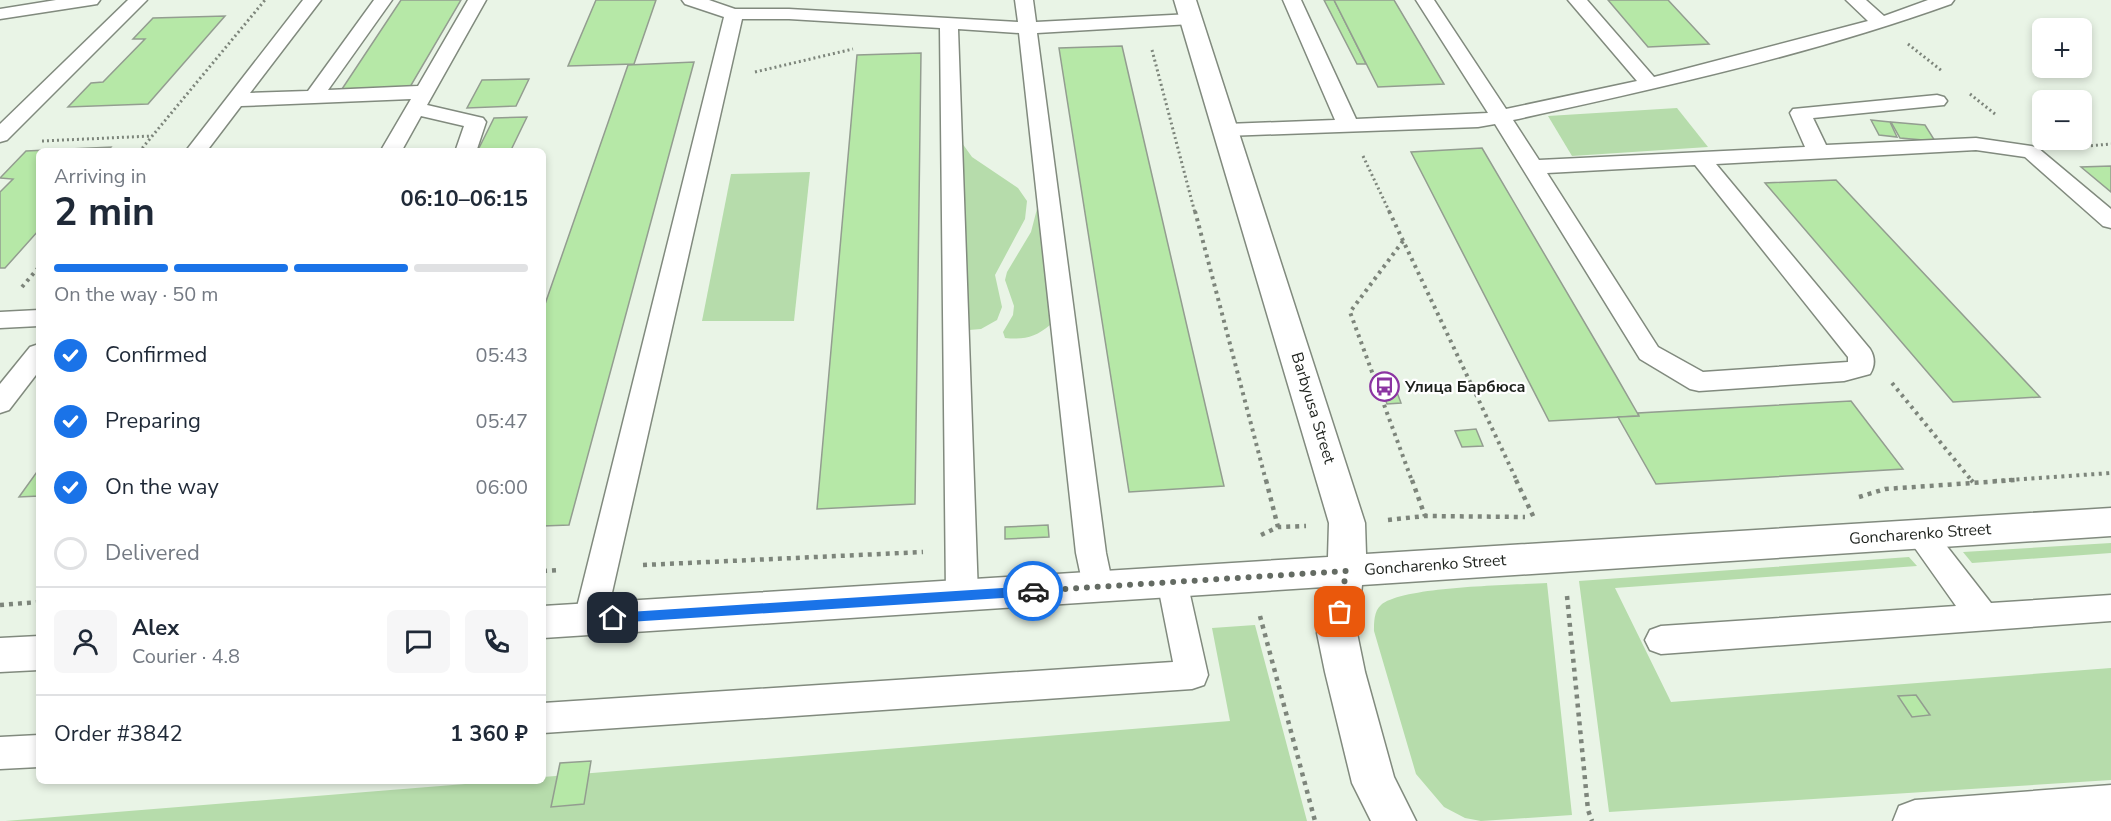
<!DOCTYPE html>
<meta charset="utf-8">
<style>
body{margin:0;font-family:"Nunito Sans",sans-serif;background:#f6f6f7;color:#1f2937;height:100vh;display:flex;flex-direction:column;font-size:22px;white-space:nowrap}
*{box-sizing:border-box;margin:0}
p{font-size:20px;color:#747a83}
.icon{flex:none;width:33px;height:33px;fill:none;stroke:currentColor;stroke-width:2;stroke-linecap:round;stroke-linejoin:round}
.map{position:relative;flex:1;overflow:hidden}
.side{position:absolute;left:36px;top:148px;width:510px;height:636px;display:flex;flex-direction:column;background:#fff;border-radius:9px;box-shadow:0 3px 9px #0003}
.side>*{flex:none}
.tools{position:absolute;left:2032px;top:18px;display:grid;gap:12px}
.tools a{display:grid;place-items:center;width:60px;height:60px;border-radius:9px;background:#fff;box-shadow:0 3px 9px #0003;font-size:30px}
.pin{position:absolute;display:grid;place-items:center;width:51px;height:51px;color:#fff;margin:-26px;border-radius:12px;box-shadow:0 3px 9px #0006}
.courier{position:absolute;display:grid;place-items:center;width:60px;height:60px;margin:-30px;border:4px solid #1a73e8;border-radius:50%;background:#fff;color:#222;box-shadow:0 2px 8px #0007}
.head em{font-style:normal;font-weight:700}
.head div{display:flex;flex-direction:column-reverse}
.head{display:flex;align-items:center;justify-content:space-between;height:102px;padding:0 18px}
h1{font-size:39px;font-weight:700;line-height:45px}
.bar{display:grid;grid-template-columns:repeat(4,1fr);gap:9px 6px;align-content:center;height:72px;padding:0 18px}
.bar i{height:8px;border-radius:4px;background:#e0e1e3}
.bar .selected{background:#1a73e8}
.bar p{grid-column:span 4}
.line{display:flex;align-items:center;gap:15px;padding:0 18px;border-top:2px solid #e0e1e3}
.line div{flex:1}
.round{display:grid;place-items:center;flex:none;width:63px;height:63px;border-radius:9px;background:#f6f6f7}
ol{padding:0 18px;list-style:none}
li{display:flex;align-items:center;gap:18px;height:66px}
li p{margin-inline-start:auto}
li .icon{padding:6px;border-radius:50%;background:#1a73e8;color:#fff;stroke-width:4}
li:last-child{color:#747a83}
li i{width:33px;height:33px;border:3px solid #e0e1e3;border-radius:50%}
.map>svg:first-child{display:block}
.green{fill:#b6dcab}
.building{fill:#b6e8a7;stroke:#939d90;stroke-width:1.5}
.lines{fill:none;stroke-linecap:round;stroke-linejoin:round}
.service-casing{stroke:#818a7e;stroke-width:3}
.tertiary-casing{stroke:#818a7e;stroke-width:3}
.path-far2{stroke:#7d857b;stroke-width:3;stroke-dasharray:2 3;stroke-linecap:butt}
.path-far1{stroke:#7d857b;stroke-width:4;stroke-dasharray:3 4.5;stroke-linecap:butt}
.path{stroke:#7d857b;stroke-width:4.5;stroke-dasharray:4 5;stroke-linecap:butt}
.service{fill:#fff;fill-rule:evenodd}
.tertiary{fill:#fff;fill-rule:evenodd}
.route{fill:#1a73e8}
.done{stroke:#646b63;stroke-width:6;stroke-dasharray:0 10.8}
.labels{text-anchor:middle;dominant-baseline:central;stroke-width:4.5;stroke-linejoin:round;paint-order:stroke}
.poi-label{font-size:16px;font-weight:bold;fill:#1d211c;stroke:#fff;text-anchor:start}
.street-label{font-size:16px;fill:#1d211c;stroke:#fff}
</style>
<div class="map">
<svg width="2111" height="821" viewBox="0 0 2111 821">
<rect width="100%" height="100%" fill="#e9f4e6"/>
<g class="green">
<polygon points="1677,108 1708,147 1572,156 1548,116"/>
<polygon points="962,143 972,157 1018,188 1027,201 1025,219 995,275 1002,307 997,320 981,329 969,330"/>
<polygon points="810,172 794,321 702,321 731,174"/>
<path d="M1038,205l12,120c-14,12 -26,15 -45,13l-2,-6 10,-17 1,-9 -9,-26 2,-8 24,-40z"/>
<polygon points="2111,543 2111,553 1972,563 1963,552"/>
<polygon points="1909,557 1917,566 1615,588 1671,702 2111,668 2111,780 1609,812 1579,581"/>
<path d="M1547,583l25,232 -91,6 -16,-3 -21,-11 -28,-33 -42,-143c0,-9 0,-20 7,-26 21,-19 134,-20 166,-22z"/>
<polygon points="1255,625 1307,821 5,821 490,782 543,782 543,777 1230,721 1212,628"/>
</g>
<g class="building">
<polygon points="401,0 461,0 410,87 342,89"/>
<polygon points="596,0 656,0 634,64 568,66"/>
<polygon points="1324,0 1334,0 1366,64 1357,64"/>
<polygon points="1334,0 1394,0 1444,84 1378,87"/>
<polygon points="1608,0 1668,0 1709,44 1648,47"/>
<polygon points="225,16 148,104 68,107 91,83 103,82 145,39 133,39 153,18"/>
<polygon points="1122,46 1224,486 1129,492 1059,48"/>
<polygon points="921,53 915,504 817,509 857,55"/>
<polygon points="694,62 569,525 543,526 543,310 628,65"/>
<polygon points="529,79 516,106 467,108 482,80"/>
<polygon points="527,117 510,152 477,152 494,118"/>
<polygon points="1871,120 1890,122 1897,137 1879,135"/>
<polygon points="1891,122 1925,125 1935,141 1900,138"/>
<polygon points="111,147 107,152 39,152 39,230 5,268 0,268 0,192 13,179 0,178 26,151"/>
<polygon points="1482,148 1616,376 1639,416 1549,421 1411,152"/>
<polygon points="2111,166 2111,192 2081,167"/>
<polygon points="1836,180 2040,397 1953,402 1765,183"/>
<polygon points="1391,376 1401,403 1387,404 1377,377"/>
<polygon points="1851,401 1903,469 1656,484 1618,417 1639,416 1638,413"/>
<polygon points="1476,429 1483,446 1462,447 1455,431"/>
<polygon points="39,469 39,496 19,497"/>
<polygon points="1048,525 1049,537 1005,539 1005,527"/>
<polygon points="1916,695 1930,715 1912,717 1898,696"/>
<polygon points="591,761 584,804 551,807 560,763"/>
</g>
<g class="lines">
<defs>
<g id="service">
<polygon points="56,0 100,0 97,4 91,5 0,19 0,9"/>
<polygon points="128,0 147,0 7,140 0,142 0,124"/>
<polygon points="303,0 321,0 250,93 308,91 374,0 392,0 328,90 418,86 468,0 486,0 427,105 483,118 486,122 476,152 455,152 464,126 421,116 401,152 380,152 411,99 241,106 206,152 185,152"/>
<polygon points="682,0 709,0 735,9 789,9 1018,22 1015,0 1033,0 1036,22 1191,14 1197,15 1200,19 1197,23 1191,24 1037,33 1106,553 1113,586 1109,595 1098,599 1087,595 1083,586 1076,553 1019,33 958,29 978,595 973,604 962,608 951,604 946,595 940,28 789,19 742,19 606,619 601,628 590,632 579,628 574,619 724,17 685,4"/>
<path d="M1283,0h18l55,119 132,-6 -72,-113h18l72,109 131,-28 -69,-81h19l67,77 214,-56 -22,-21h20l18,16 44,-16h26l-3,4c-142,51 -291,84 -438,116l26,40 266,-13 -15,-34 3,-4 144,-14 7,2 3,4 -3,4 -131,13 13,27 150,-7 55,8 7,2 73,61v19l-8,-2 -78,-69 -49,-7 -260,14 154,185c5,8 5,17 0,25l-26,7 -145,10 -9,-2 -50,-30 -145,-235 -17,3 -252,9 -7,-2 -3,-4 3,-4 7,-2 109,-4zM1695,165l153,192v5l-145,10 -45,-25 -111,-174z"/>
<polygon points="39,310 39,326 0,328 0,312"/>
<polygon points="39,344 39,371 9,410 0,413 0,384 30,347"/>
<polygon points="1920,522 1931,526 1991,603 2111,595 2111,621 1661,654 1650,650 1645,640 1650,630 1661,626 1956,606 1905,534 1909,526"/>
<polygon points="1172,568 1183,572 1187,581 1208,675 1204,685 1192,689 543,733 543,703 1173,662 1157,581 1161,572"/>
<polygon points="39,735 39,767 0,769 0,737"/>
</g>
<g id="tertiary">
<polygon points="1174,0 1196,0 1365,523 1366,554 2111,508 2111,536 1362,585 1357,633 1365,672 1394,777 1416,821 1371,821 1352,783 1325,672 1317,633 1324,587 543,638 543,606 1328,557 1329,523"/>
<polygon points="39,636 39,670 0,672 0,638"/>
<polygon points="2111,785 2111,821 1893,821 1899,806 1915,800"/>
</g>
</defs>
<use href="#service" class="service-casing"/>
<use href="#tertiary" class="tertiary-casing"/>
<g class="path-far2">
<polyline points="1908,44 1942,71"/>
<polyline points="1152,50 1195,213"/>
<polyline points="755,72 853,49"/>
<polyline points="1970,94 1995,114"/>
<polyline points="42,141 152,136"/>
<polyline points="2076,147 2111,144"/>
<polyline points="139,152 265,0"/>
<polyline points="1363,156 1390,213"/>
</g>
<g class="path-far1">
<polyline points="1195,211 1266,481"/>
<polyline points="1389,211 1517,481"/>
<polyline points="1403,241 1350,312 1412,481"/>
<polyline points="22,287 39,267"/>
<polyline points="1892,383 1972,481"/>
<polyline points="1994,481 2111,473"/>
</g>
<g class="path">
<polyline points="1266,480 1278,527"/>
<polyline points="1412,480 1425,516"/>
<polyline points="1516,480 1535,520"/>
<polyline points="1971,480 1973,482"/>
<polyline points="1859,497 1885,489 2015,480"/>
<polyline points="1388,520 1425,516 1525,517"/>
<polyline points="1261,535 1278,527 1306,526"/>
<polyline points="643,565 923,552"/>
<polyline points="543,571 560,570"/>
<polyline points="1567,596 1588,810 1592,821"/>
<polyline points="0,605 39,602"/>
<polyline points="1260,616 1315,821"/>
</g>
<use href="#service" class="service"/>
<use href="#tertiary" class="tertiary"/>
</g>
<polygon class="route" points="1033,586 1038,591 1033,596 613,623 607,618 613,613"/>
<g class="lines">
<polyline class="done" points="1033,591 1346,571 1340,612"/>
</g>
<defs>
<symbol id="bus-ring" viewBox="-11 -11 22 22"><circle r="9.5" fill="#fff" stroke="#8b34a2" stroke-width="1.5"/><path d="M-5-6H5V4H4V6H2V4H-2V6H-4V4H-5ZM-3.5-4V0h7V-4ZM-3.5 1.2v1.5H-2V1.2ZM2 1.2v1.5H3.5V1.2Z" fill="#8b34a2"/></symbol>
</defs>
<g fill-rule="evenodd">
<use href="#bus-ring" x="1368" y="370" width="33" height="33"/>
</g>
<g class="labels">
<g class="poi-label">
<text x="1405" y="387">Улица Барбюса</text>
</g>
<g class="street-label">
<text transform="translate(1313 408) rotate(73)">Barbyusa Street</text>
<text transform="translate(1920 534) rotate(-4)">Goncharenko Street</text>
<text transform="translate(1435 565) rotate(-4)">Goncharenko Street</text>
</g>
</g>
</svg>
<div class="tools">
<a>+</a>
<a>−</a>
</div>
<div class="pin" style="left:1340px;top:612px;background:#ea580c"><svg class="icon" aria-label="bag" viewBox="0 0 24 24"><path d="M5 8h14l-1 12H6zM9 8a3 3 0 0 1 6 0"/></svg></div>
<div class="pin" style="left:613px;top:618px;background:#1f2937"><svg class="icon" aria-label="home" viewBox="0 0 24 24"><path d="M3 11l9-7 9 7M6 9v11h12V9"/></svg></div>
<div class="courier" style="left:1033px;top:591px"><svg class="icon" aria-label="car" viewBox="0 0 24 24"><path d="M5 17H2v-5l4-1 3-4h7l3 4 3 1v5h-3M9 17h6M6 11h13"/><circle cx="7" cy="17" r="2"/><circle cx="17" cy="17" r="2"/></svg></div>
<section class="side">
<div class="head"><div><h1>2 min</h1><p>Arriving in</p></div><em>06:10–06:15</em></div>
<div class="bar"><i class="selected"></i><i class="selected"></i><i class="selected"></i><i></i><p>On the way · 50 m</p></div>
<ol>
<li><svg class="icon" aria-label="check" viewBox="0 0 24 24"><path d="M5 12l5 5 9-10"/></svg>Confirmed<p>05:43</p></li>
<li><svg class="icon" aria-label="check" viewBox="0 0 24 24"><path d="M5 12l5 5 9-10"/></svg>Preparing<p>05:47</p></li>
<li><svg class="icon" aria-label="check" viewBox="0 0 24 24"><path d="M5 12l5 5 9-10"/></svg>On the way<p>06:00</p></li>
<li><i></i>Delivered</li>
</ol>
<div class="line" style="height:108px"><a class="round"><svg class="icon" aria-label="person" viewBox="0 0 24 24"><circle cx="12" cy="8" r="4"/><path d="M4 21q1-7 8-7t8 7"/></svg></a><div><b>Alex</b><p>Courier · 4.8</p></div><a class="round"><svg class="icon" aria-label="chat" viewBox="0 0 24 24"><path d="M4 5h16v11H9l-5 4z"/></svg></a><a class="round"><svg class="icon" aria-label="phone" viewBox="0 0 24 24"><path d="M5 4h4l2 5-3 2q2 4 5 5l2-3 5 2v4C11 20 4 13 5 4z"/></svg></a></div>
<div class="line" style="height:78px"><div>Order #3842</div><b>1 360 ₽</b></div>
</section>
</div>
